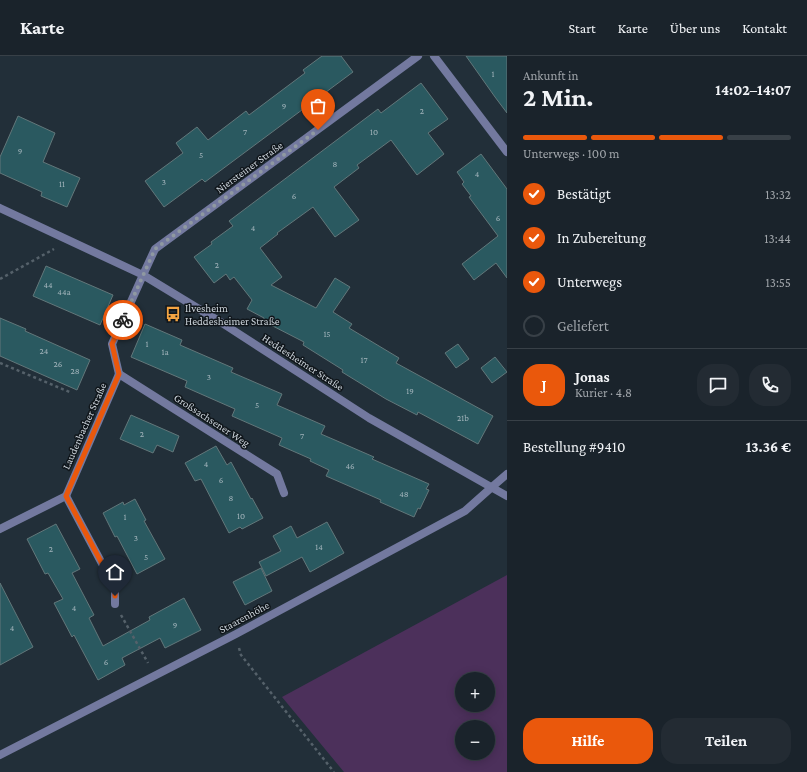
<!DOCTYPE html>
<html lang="de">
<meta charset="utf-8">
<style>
body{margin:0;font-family:"Crimson Pro",serif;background:#232b33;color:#f1f3f6;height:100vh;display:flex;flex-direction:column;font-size:15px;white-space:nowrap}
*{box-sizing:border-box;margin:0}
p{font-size:13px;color:#9fa4a9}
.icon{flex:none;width:22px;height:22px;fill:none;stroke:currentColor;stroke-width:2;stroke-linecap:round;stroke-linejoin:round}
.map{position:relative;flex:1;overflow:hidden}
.sheet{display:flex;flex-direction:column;background:#1a232b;width:300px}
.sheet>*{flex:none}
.buttons{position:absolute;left:455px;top:616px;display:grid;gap:8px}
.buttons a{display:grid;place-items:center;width:40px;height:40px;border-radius:50%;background:#1a232b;box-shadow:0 2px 10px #0003,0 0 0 1px #384047;font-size:20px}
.pin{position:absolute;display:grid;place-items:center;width:34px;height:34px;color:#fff;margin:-41px -17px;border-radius:50% 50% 50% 0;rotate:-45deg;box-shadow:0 0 4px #0007}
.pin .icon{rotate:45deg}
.courier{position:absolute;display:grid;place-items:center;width:40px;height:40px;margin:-20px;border:3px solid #ea580c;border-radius:50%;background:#fff;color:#222;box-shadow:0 1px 5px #0007}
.headline em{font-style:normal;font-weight:700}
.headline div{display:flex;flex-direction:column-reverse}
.headline{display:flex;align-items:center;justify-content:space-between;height:68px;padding:0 16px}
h1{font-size:26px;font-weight:700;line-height:30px}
.bar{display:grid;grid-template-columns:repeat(4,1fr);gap:6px 4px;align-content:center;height:48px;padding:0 16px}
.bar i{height:5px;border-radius:3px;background:#384047}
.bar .selected{background:#ea580c}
.bar p{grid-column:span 4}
.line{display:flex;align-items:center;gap:10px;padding:0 16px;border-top:1px solid #384047}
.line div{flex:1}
.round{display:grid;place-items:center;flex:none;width:42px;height:42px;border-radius:16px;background:#232b33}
ol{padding:0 16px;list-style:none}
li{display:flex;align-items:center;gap:12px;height:44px}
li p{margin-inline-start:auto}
li .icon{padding:4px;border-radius:50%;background:#ea580c;color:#fff;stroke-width:4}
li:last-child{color:#9fa4a9}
li i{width:22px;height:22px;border:2px solid #384047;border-radius:50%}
.button{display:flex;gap:8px;margin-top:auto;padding:8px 16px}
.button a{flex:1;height:46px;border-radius:16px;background:#ea580c;color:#fff;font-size:16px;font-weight:700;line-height:46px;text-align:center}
.button a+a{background:#232b33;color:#f1f3f6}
header{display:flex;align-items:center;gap:24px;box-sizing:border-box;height:56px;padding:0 20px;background:#1a232b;border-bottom:1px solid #384047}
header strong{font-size:19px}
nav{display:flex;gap:22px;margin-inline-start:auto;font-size:14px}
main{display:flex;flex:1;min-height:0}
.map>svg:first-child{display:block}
.green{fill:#4c305b;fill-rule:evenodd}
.building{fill:#2a5960;stroke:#62777a}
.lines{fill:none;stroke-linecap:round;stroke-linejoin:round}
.path{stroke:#55616a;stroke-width:2.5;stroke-dasharray:3 3;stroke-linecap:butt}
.lane{stroke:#73799f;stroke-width:8}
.street{stroke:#73799f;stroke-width:8}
.done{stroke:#8f99a1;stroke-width:4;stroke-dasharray:0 7.2}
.route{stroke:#ea580c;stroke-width:5}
.labels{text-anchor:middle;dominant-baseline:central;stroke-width:3;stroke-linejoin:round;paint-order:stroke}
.number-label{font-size:9px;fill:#a2b4bb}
.street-label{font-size:11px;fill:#cad2d9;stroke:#10161b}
.poi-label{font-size:11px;fill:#cad2d9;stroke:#10161b;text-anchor:start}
</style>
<header>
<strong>Karte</strong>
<nav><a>Start</a><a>Karte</a><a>Über uns</a><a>Kontakt</a></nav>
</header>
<main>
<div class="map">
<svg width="507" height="716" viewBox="0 0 507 716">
<rect width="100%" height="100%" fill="#222f39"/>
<path class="green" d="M507,519v197h-163l-62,-75zM462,623h26v26h-26zM462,671h26v26h-26z"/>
<g class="building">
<polygon points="322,0 341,0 353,16 205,126 202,123 164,151 145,125 183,97 176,87 197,71 208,84 246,55 249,59 305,17 303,14"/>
<polygon points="466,0 507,0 507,57 495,41"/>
<polygon points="421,27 448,63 428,77 444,98 417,119 391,84 357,109 359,112 334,131 359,164 335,181 313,151 277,177 278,178 260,192 282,221 271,229 316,252 335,222 350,231 333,256 352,268 349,272 399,302 396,307 493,360 478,388 418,356 417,359 386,343 342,316 343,314 303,289 304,286 263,265 264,262 247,253 252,244 234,221 230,224 226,218 214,227 194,201 212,188 211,186 233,170 229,165 378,53 381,57"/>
<polygon points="18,60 55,77 43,106 80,122 67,151 41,140 42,136 0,117 0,101"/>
<polygon points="481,98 507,133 507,222 496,207 474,224 462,208 498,180 469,141 471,140 462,128 464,126 457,116"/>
<polygon points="46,210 113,239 100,269 33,240"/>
<polygon points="0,262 26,273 25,275 90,304 77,334 0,300"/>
<polygon points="145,268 182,284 180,289 233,312 231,316 282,338 277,349 325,370 321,378 374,401 372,403 429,428 426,433 429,434 420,453 418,452 414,461 380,446 381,444 326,420 329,414 310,405 311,403 279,389 282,382 232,360 235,353 185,331 187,325 131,301"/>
<polygon points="458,288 469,303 456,312 445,297"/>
<polygon points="495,301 507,316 492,327 481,312"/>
<polygon points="131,359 179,380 173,396 157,389 153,397 120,383"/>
<polygon points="216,390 227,409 231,406 251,443 252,442 263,462 242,473 240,471 229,477 201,423 195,425 185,407"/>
<polygon points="135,443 146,464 144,465 165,503 137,518 117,480 115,481 103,457 123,446 124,449"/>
<polygon points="327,466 344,497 310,516 302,501 266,520 259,506 281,495 273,480 291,470 297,482"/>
<polygon points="56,468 80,513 72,517 94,559 89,562 103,590 150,564 149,561 184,542 201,574 165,592 160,582 122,602 125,609 98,624 74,579 72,581 54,547 63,543 48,517 45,518 27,483"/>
<polygon points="261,512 272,535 245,549 233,526"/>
<polygon points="0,527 33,591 0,609"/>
</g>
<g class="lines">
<g class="path">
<polyline points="0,223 54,193"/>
<polyline points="0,307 72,337"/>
<polyline points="121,559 148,607"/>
<polyline points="239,592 241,599 334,716"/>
</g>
<polyline class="lane" points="0,699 236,578 465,455 492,431"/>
<g class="street">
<polyline points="434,0 507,96"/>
<polyline points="0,152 143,219 222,267 369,362 507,440"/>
<polyline points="119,318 277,418 284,437"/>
<polyline points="492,431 507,418"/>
<polyline points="66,440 115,532 115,548"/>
<polyline points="0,473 66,440 119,318 112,288 143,219 155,193 418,0"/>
</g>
</g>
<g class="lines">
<polyline class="done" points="123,264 155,193 318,74"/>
<polyline class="route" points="115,540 115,532 66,440 119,318 112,288 123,264"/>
</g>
<defs>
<symbol id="bus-bare" viewBox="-9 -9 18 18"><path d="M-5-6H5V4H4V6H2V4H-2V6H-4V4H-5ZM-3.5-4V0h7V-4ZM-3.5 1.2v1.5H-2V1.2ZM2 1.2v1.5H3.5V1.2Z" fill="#f3a442" stroke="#10161b" stroke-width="2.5" paint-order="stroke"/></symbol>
</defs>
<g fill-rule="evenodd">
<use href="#bus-bare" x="162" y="247" width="22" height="22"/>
</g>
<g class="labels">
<g class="number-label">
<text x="493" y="18">1</text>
<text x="284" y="50">9</text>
<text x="422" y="55">2</text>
<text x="245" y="76">7</text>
<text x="374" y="76">10</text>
<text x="20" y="95">9</text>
<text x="201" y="99">5</text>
<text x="335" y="108">8</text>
<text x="477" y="118">4</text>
<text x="164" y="126">3</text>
<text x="62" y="128">11</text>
<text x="294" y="140">6</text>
<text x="498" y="162">6</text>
<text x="253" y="172">4</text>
<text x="217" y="209">2</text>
<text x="48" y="229">44</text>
<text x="64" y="236">44a</text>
<text x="327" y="278">15</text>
<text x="147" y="288">1</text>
<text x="44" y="295">24</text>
<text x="165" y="296">1a</text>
<text x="364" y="304">17</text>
<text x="58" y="308">26</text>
<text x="75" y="315">28</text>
<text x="209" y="321">3</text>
<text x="410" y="335">19</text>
<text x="257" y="349">5</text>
<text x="463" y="362">21b</text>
<text x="142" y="378">2</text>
<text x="302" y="380">7</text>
<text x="206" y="408">4</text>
<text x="350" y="410">46</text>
<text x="221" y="424">6</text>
<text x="404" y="438">48</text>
<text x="231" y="442">8</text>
<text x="241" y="460">10</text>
<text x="125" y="461">1</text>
<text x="136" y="482">3</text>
<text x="319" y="491">14</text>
<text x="51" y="493">2</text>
<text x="146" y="501">5</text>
<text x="74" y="552">4</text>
<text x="175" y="569">9</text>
<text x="12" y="572">4</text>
<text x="106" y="606">6</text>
</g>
<g class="street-label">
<text transform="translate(249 111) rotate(-36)">Niersteiner Straße</text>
<text transform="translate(303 306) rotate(33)">Heddesheimer Straße</text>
<text transform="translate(212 364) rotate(33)">Großsachsener Weg</text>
<text transform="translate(84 370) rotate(-66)">Laudenbacher Straße</text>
<text transform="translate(244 561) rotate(-28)">Staarenhöhe</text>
</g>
<g class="poi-label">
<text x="185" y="252">Ilvesheim<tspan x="185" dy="13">Heddesheimer Straße</tspan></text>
</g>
</g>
</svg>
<div class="buttons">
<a>+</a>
<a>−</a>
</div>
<div class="pin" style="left:318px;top:74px;background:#ea580c"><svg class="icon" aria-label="bag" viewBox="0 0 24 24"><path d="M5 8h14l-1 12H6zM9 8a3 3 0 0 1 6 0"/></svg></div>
<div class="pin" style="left:115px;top:540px;background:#1f2937"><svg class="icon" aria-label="home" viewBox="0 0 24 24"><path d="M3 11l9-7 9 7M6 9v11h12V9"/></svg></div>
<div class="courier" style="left:123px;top:264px"><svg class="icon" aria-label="bike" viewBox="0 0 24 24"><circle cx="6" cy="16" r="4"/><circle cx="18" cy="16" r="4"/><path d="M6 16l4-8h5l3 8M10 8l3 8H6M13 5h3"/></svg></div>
</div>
<section class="sheet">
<div class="headline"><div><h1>2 Min.</h1><p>Ankunft in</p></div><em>14:02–14:07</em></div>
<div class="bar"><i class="selected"></i><i class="selected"></i><i class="selected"></i><i></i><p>Unterwegs · 100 m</p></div>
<ol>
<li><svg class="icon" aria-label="check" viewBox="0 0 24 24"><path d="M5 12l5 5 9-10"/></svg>Bestätigt<p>13:32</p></li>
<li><svg class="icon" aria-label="check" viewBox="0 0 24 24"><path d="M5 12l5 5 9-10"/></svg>In Zubereitung<p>13:44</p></li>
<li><svg class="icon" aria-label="check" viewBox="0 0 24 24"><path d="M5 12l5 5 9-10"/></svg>Unterwegs<p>13:55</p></li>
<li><i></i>Geliefert</li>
</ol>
<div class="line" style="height:72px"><b class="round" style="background:#ea580c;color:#fff">J</b><div><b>Jonas</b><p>Kurier · 4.8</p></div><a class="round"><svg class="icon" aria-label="chat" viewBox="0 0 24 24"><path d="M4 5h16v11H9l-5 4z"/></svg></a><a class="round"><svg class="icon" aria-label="phone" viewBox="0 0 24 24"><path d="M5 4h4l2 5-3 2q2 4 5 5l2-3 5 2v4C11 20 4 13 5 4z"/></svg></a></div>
<div class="line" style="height:52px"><div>Bestellung #9410</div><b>13.36 €</b></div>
<div class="button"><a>Hilfe</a><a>Teilen</a></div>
</section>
</main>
